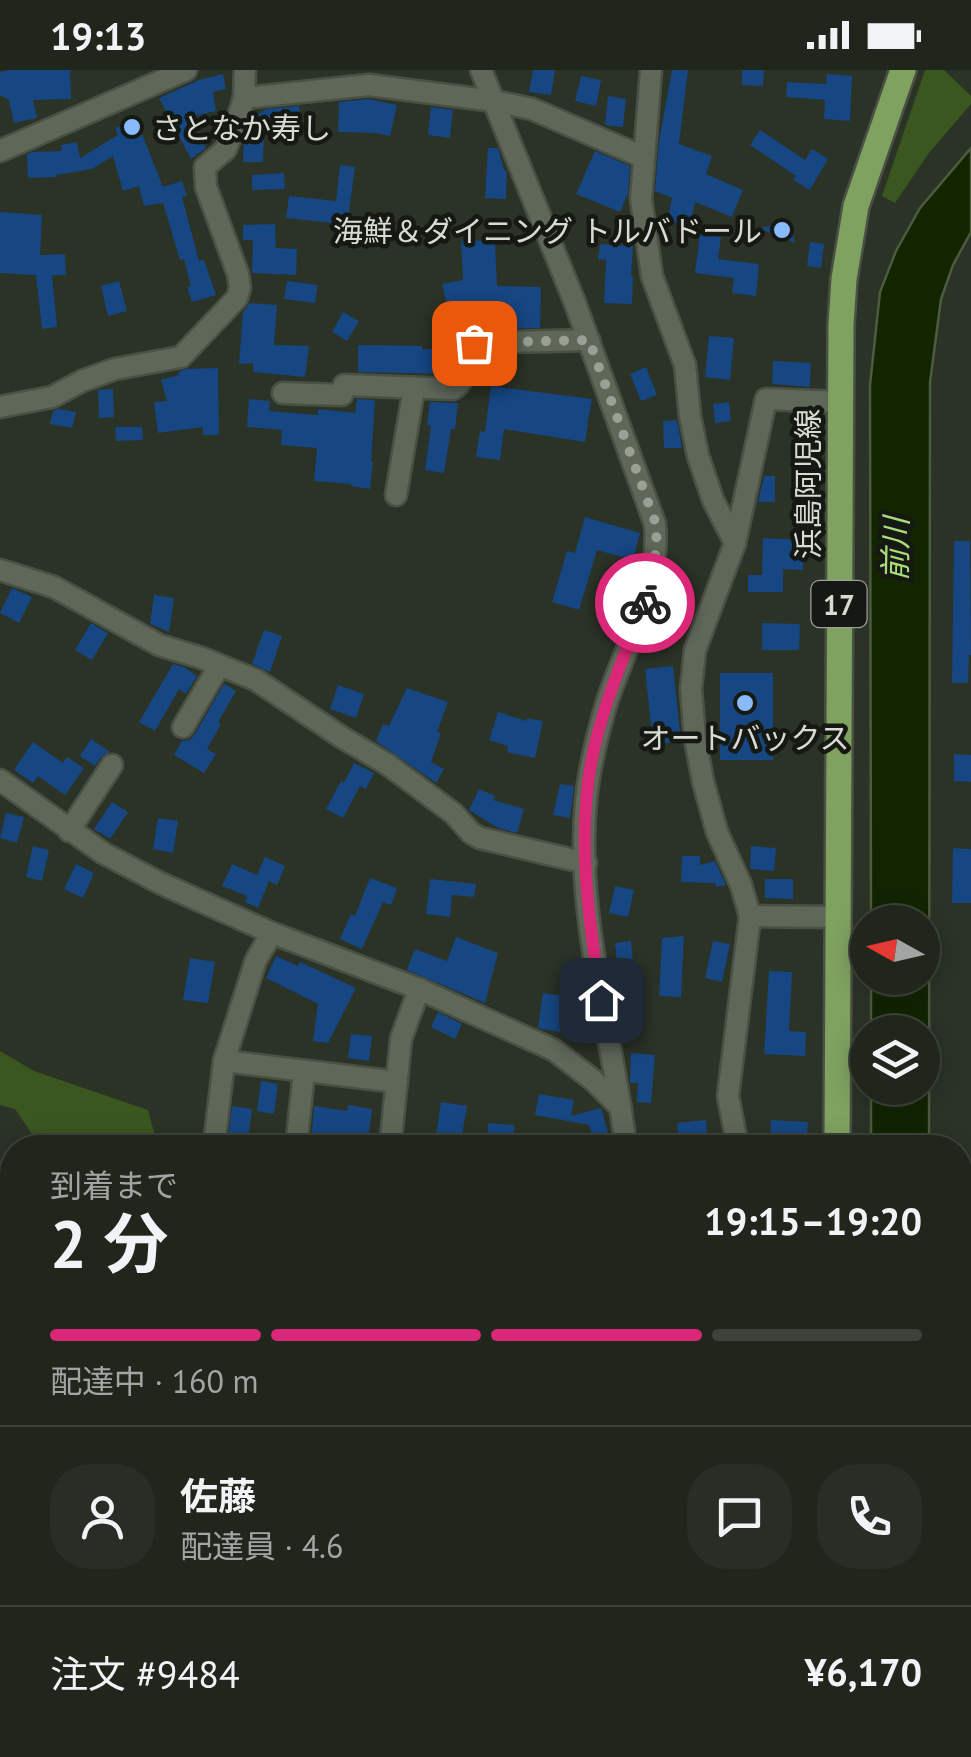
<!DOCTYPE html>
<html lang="ja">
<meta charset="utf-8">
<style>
body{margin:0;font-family:"PT Sans","Noto Sans JP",sans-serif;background:#282e25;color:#f1f3f6;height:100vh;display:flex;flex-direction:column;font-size:38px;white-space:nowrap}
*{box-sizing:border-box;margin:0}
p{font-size:32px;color:#a2a5a3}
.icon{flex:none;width:55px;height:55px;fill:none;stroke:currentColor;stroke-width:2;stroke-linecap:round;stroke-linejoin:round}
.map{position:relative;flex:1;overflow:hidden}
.details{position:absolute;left:0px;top:1065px;width:972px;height:622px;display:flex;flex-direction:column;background:#20261c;border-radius:40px 40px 0 0;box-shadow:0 5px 25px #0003,0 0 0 2px #3d433b}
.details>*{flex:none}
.needle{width:65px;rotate:278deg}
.controls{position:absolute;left:850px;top:835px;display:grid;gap:20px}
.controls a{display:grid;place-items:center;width:90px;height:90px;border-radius:50%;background:#20261c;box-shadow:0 5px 25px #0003,0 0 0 2px #3d433b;font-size:50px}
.pin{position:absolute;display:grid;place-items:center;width:85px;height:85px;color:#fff;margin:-42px;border-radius:20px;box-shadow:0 5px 15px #0006}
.courier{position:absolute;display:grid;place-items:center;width:100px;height:100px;margin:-50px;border:8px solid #db2777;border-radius:50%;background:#fff;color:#222;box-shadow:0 2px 12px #0007}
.head em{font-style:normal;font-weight:700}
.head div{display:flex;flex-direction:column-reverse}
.head{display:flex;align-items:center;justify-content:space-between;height:170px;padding:0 50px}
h1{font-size:65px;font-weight:700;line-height:75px}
.bar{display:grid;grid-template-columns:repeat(4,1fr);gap:15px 10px;align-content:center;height:120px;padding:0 50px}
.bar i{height:12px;border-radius:8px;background:#3d433b}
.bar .on{background:#db2777}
.bar p{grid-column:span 4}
.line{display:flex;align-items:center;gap:25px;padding:0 50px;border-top:2px solid #3d433b}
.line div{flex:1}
.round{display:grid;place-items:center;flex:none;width:105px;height:105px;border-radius:40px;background:#282e25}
.status{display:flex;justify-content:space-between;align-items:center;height:70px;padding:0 50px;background:#20261c;direction:ltr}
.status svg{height:28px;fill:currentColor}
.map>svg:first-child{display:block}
.green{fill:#3b5720}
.water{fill:#122400;stroke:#4d5b3f;stroke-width:2.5}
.building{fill:#164782}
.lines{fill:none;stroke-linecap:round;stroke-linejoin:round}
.minor-casing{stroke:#4b5045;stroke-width:25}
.major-casing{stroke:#4b5045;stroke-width:30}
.minor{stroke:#5f6759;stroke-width:20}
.major{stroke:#7fa260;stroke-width:25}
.done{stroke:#9ba096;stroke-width:10;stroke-dasharray:0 18}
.route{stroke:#db2777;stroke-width:12}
.poi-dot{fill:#88bafc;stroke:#161913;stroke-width:4}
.labels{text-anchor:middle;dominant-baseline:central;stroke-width:9;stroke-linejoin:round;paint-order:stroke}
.shield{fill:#161913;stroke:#9da199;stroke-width:2.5}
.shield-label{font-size:28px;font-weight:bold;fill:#d7dbd3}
.poi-label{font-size:30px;fill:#d7dbd3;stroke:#161913;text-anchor:start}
.street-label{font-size:30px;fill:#d7dbd3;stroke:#161913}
.water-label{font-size:32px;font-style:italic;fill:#a7dc77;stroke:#161913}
</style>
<div class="status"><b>19:13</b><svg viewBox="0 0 49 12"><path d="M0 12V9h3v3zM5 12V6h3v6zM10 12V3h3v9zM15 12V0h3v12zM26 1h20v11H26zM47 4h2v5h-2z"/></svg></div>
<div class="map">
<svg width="971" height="1687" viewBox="0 0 971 1687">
<rect width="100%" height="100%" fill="#2b3226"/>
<g class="green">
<polygon points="925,0 944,0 971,26 971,34 929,83 895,133 882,126"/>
<polygon points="0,981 34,1001 148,1040 158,1077 41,1077 15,1039 0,1035"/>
<polygon points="12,1347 12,1660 0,1667 0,1356"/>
</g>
<g class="water">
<polygon points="971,78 971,162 953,195 941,229 930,312 929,1077 871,1077 871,1018 922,1018 922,962 871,962 871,908 922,908 922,852 871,852 870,315 880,222 896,181 920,138"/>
<polygon points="854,1675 913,1675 911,1687 853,1687"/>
</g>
<g class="building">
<polygon points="9,0 70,0 71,29 33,30 37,48 14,53 9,30 0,25 0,2"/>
<polygon points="533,0 555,0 551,25 529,22"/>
<polygon points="672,0 688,0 679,74 712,86 706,104 743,120 732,147 695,132 690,156 667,151 672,128 655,121 659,71"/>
<polygon points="742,0 764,0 763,16 742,15"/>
<polygon points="223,4 226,19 213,22 216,41 189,47 206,78 191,89 159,28 199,10"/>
<polygon points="827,4 852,6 850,51 824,49 825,30 786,27 787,12 826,14"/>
<polygon points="581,6 601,10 596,36 575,31"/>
<polygon points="608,26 626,29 623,57 605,55"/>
<polygon points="369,29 397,35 390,66 377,63 338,62 339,32"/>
<polygon points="299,36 300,48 250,52 252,47 267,39"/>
<polygon points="431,37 453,40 450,68 428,65"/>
<polygon points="136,49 163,117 182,111 187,126 182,127 199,191 204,190 216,225 192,232 187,217 191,216 184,189 180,190 163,133 144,136 139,116 123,121 113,86 92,99 56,105 56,107 28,108 27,84 32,82 62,81 61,75 77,72 80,88 118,65 115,58"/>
<polygon points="248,59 264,59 263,92 243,92 244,71"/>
<polygon points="760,60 805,90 812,79 828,89 810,120 793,110 796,106 750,75"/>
<polygon points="488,78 498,78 504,100 507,101 506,129 485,128"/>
<polygon points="595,81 630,96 628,124 620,142 576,124"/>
<polygon points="340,95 355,97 347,157 333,155 333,153 286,148 289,126 336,131"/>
<polygon points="284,103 285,119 252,120 252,105"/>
<polygon points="0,142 42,145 40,185 65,184 66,205 52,205 57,257 42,259 36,205 0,203"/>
<polygon points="791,152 795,173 759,158"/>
<polygon points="275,154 276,178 297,179 296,205 252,203 253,170 243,170 243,155"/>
<polygon points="700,164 721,167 718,189 759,194 756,226 732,223 734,208 695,203"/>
<polygon points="495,170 497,216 541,217 540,258 480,259 481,250 452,257 442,214 463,210 461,171"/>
<polygon points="810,172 824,174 821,198 807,196"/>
<polygon points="600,174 633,176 631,206 633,206 632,234 604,233 606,190 598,189"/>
<polygon points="119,211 127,241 108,246 101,216"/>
<polygon points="287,211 318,215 315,233 284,229"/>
<polygon points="250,233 277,235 274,275 309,276 305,307 253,302 253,293 239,294 243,242"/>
<polygon points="343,242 359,251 347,271 332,262"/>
<polygon points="709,266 734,268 730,310 705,307"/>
<polygon points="358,275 422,276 422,279 453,279 452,297 449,304 358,302"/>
<polygon points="773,291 811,293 810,317 772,314"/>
<polygon points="646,297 657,325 641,331 630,304"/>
<polygon points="218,298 219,365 203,365 203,357 158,363 154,332 167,331 161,310 179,305 178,302 186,299"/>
<polygon points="491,316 592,329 588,351 585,353 588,353 585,372 504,359 500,390 476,387 480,361 485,362"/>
<polygon points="113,319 114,347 99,348 98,320"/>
<polygon points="249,329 270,331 269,341 318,345 318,339 355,343 357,329 375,330 371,392 373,392 370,419 351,416 351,414 314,411 317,378 281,375 282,360 247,357"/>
<polygon points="430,332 458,333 455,359 451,359 444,403 425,400 431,356 427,355"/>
<polygon points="729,332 731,351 715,353 713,334"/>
<polygon points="59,339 76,342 72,358 50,354 53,341"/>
<polygon points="677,350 682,378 664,378 663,351"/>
<polygon points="115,357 142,357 143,370 116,371"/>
<polygon points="764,406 775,406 775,432 758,432"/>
<polygon points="585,447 640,463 633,490 597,480 579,540 552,532 567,481 575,483"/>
<polygon points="763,468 804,470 803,500 783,499 783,522 748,522 748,505 762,505"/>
<polygon points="954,471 970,471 971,585 969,585 968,613 952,613"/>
<polygon points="12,518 32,527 19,553 0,543"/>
<polygon points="154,525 174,528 169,562 150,554"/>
<polygon points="91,553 108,563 92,590 75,580"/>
<polygon points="762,553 800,554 799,580 762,580"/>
<polygon points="264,560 282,566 270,602 252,594"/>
<polygon points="173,594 184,597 197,606 186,624 179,619 155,661 139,652"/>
<polygon points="673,596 681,671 653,675 645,599"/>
<rect x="720" y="603" width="53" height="87"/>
<polygon points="224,614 236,621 218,652 221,654 207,679 216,684 204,703 174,685 182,671 191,669 195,664"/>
<polygon points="338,615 364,624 356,648 330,639"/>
<polygon points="407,618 448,632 437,662 441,663 431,692 444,699 436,713 376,671 383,654 389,656"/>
<polygon points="498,642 526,651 527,648 543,651 535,688 507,682 508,676 489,670"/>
<polygon points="91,669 110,682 101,687 95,696 80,686"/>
<polygon points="33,672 63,693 67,687 84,698 65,725 38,706 33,713 14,700"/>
<polygon points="954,684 971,685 971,712 954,711"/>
<polygon points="354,693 374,703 366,719 360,716 343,748 326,739 341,711 344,713"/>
<polygon points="560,714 574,716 570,748 553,745"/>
<polygon points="479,719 495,726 493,730 524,739 517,763 498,758 469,740"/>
<polygon points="112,732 128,742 110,769 94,759"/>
<polygon points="6,743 24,747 17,773 0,768"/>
<polygon points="158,748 178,751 173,783 153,779"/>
<polygon points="33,776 49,780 42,811 26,807"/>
<polygon points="751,776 776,778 774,801 750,799"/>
<polygon points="953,778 971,779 971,833 952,833"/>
<polygon points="682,786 700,786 700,795 715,791 726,815 716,817 715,813 681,812"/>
<polygon points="265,787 285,796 277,815 269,811 258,838 245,832 247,826 222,816 232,794 257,805"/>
<polygon points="76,794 94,803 83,828 64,819"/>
<polygon points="370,808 397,818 391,835 383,832 362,879 340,869 351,844 355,846"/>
<polygon points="430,809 476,814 474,827 452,825 450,847 426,844"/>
<polygon points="765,809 793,809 793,829 765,828"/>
<polygon points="615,816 634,820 628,847 609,843"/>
<polygon points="684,866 681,927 659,926 662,868"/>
<polygon points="456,867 498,883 485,933 407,900 415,879 447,891"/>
<polygon points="631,871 633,893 617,894 615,873"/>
<polygon points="713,871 730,874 722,912 705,908"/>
<polygon points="276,886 298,896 300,892 356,918 328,973 313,971 318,934 266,908"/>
<polygon points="190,888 215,892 208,933 183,930"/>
<polygon points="769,901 792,902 789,961 806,962 805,986 764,984"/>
<polygon points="543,923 570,927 565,963 538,958"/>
<polygon points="438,942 462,954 455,969 431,957"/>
<polygon points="351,964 372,966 369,991 348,988"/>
<polygon points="631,983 655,985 651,1033 637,1032 638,1013 630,1013 630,1009"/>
<polygon points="261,1011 278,1014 274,1044 257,1041"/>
<polygon points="539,1024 574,1030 571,1046 601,1038 609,1066 594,1070 589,1055 535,1045"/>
<polygon points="441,1032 467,1036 460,1078 434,1078"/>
<polygon points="348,1035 372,1039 367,1078 348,1078 311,1071 314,1036 347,1041"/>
<polygon points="232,1036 252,1039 247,1078 227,1078"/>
<polygon points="706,1050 708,1078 680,1078 677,1053"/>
<polygon points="771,1050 808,1052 806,1078 770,1077"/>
<polygon points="488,1053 514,1055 513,1078 487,1078"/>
</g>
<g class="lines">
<defs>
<g id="minor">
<path d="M481,0l94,233 80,221c6,64 -30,121 -49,181 -9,31 -17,64 -20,96 -11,116 27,233 40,347"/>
<polyline points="651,0 641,129 652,206 685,295 690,346 698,386 713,430 735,473"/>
<polyline points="244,28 369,15 494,31 532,39 643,87"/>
<polyline points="0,81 186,0"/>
<path d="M283,323l59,2 2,-10 109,4c15,-8 14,-31 21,-46l115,-3"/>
<polyline points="0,337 52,327 82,311 115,299 181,287 237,228 240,218 238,204 206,117 205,97 226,79 241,38 244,28 245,0"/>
<polyline points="396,425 414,318"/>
<polyline points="0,500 54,517 159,575 202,588 256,610 343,668 387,694 453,743 471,763 480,768 586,793"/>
<polyline points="183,657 219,596"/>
<polyline points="0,710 103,783 160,813 272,863 419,919 554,980 593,1010 621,1038"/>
<polyline points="69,761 112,695"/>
<polyline points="750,846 838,847"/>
<polyline points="224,991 397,1012"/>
<polyline points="214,1075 224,991 256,890 272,863"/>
<polyline points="296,1078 304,1002"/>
<polyline points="390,1078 401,969 419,919"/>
<polyline points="738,1078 728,1026 750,846 741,815 717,762 703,711 695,669 691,619 695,580 735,473 766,329 839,332"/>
<polyline points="960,1333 971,1333"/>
<polyline points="296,1675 342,1682 464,1675"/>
<polyline points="529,1675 535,1687"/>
<polyline points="611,1687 617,1675"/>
</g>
<g id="major">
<polyline points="837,1078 841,255 844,209 856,136 903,0"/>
<polyline points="818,1687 820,1675"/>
</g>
</defs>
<use href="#minor" class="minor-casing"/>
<use href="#major" class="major-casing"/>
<use href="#minor" class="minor"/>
<use href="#major" class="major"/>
</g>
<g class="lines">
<path class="done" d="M474,273l115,-3 67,184c2,27 -4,52 -11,79"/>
<path class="route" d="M601,930c-12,-78 -24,-158 -10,-237 10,-55 34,-109 54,-160"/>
</g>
<g class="poi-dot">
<circle cx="132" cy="57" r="10"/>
<circle cx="782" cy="160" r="10"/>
<circle cx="745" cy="633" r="10"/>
</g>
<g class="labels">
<rect class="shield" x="811.5" y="511" width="55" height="46" rx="8"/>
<g class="shield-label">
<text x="839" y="534">17</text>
</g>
<g class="poi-label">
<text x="152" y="57">さとなか寿し</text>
<text x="762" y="160" text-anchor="end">海鮮＆ダイニング トルバドール</text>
<text x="745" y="667" text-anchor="middle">オートバックス</text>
</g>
<g class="street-label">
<text transform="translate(807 414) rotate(-90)">浜島阿児線</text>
</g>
<g class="water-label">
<text transform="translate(895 479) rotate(-89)">前川</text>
</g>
</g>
</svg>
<div class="controls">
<a><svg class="needle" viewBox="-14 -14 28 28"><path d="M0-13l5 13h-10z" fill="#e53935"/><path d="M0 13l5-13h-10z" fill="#a2a5a3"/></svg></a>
<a><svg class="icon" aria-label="layers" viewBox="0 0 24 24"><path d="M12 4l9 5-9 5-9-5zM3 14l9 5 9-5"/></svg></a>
</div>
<div class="pin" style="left:474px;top:273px;background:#ea580c"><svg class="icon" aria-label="bag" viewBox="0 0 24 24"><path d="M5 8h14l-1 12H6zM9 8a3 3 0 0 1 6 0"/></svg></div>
<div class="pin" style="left:601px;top:930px;background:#1f2937"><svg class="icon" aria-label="home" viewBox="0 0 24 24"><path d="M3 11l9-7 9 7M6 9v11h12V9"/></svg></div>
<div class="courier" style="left:645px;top:533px"><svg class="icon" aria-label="bike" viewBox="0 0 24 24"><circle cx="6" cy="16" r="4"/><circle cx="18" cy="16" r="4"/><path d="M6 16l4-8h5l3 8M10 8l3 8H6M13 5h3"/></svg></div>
<section class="details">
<div class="head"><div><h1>2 分</h1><p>到着まで</p></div><em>19:15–19:20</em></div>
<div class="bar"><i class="on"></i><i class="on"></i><i class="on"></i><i></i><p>配達中 · 160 m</p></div>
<div class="line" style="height:180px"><a class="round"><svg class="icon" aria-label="person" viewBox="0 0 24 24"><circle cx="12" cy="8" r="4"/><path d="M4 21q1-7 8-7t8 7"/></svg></a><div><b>佐藤</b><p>配達員 · 4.6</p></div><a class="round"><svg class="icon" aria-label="chat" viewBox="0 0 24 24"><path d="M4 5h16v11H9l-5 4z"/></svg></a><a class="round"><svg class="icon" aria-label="phone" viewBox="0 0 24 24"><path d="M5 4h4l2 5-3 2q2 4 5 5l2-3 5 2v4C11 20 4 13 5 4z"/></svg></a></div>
<div class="line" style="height:130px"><div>注文 #9484</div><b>¥6,170</b></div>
</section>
</div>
